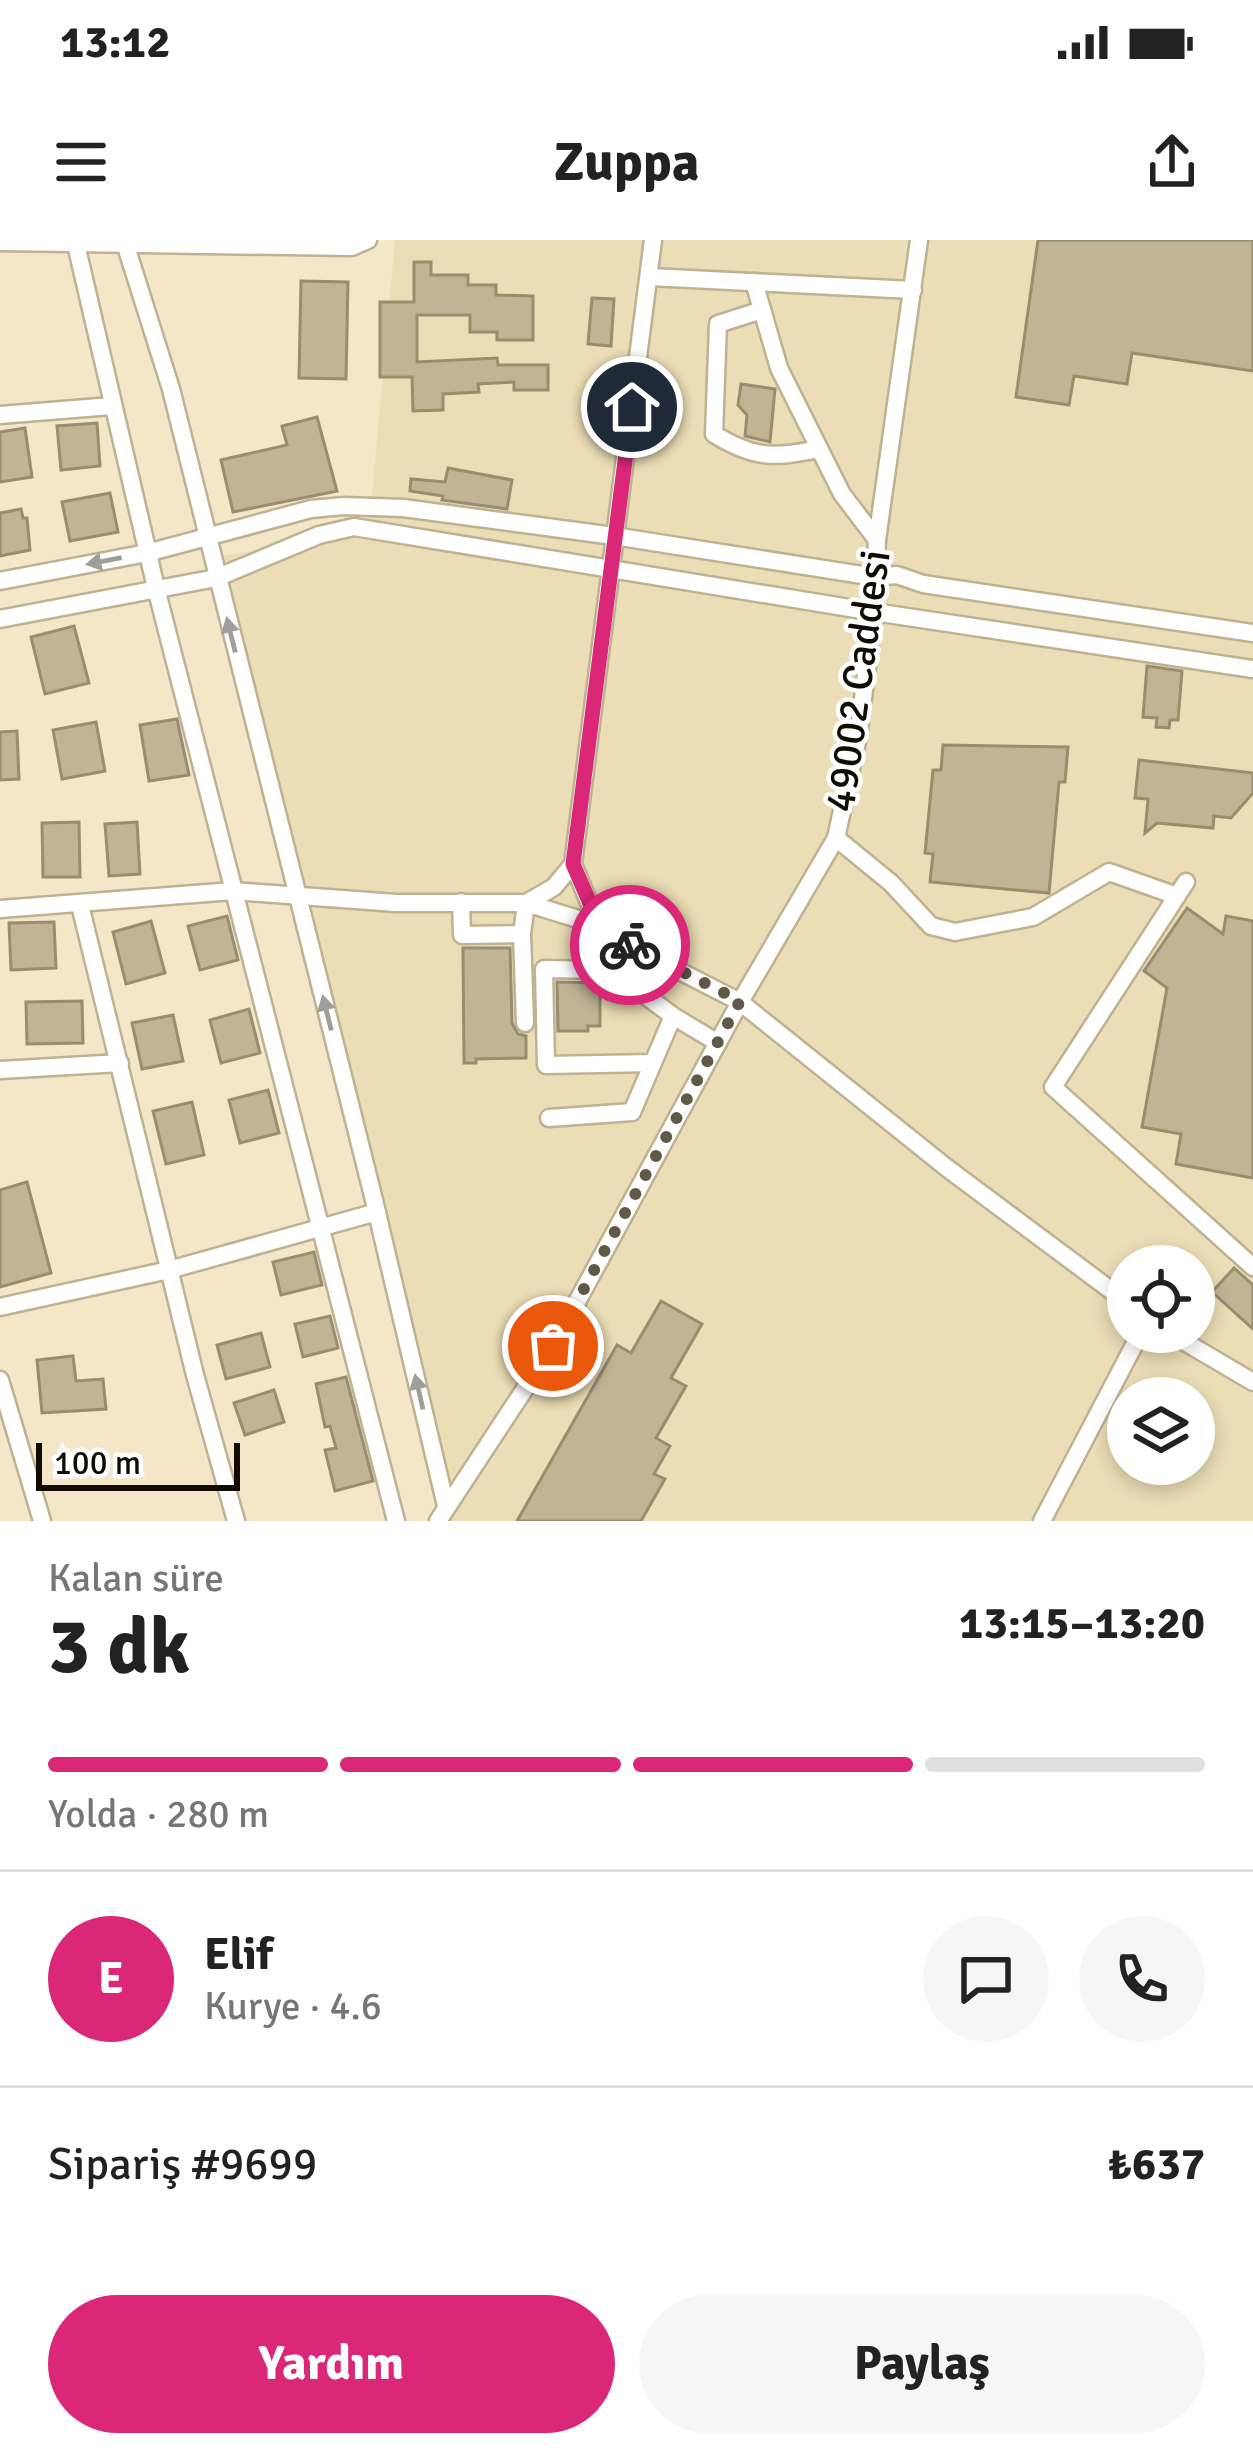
<!DOCTYPE html>
<html lang="tr">
<meta charset="utf-8">
<style>
body{margin:0;font-family:Signika,sans-serif;background:#f6f6f6;color:#222;height:100vh;display:flex;flex-direction:column;font-size:45px;white-space:nowrap}
*{box-sizing:border-box;margin:0}
p{font-size:39px;color:#767676}
.icon{flex:none;width:66px;height:66px;fill:none;stroke:currentColor;stroke-width:2;stroke-linecap:round;stroke-linejoin:round}
.map{position:relative;height:1281px;overflow:hidden}
.side{display:flex;flex-direction:column;background:#fff;flex:1}
.side>*{flex:none}
.buttons{position:absolute;left:1107px;top:1005px;display:grid;gap:24px}
.buttons a{display:grid;place-items:center;width:108px;height:108px;border-radius:50%;background:#fff;box-shadow:0 6px 18px #0003;font-size:60px}
.scale{position:absolute;left:36px;bottom:30px;width:204px;box-sizing:border-box;padding-left:12px;border:6px solid #100c03;border-top:0;font-size:33px;line-height:42px;white-space:nowrap;color:#100c03;-webkit-text-stroke:9px #fff;paint-order:stroke}
.pin{position:absolute;display:grid;place-items:center;width:102px;height:102px;color:#fff;margin:-51px;border:6px solid #fff;border-radius:50%;box-shadow:0 3px 12px #0007}
.courier{position:absolute;display:grid;place-items:center;width:120px;height:120px;margin:-60px;border:9px solid #db2777;border-radius:50%;background:#fff;color:#222;box-shadow:0 3px 15px #0007}
.summary em{font-style:normal;font-weight:700}
.summary div{display:flex;flex-direction:column-reverse}
.summary{display:flex;align-items:center;justify-content:space-between;height:204px;padding:0 48px}
h1{font-size:78px;font-weight:700;line-height:90px}
.bar{display:grid;grid-template-columns:repeat(4,1fr);gap:18px 12px;align-content:center;height:144px;padding:0 48px}
.bar i{height:15px;border-radius:9px;background:#e0e0e0}
.bar .selected{background:#db2777}
.bar p{grid-column:span 4}
.line{display:flex;align-items:center;gap:30px;padding:0 48px;border-top:3px solid #e0e0e0}
.line div{flex:1}
.round{display:grid;place-items:center;flex:none;width:126px;height:126px;border-radius:63px;background:#f6f6f6}
.button{display:flex;gap:24px;margin-top:auto;padding:24px 48px}
.button a{flex:1;height:138px;border-radius:72px;background:#db2777;color:#fff;font-size:48px;font-weight:700;line-height:138px;text-align:center}
.button a+a{background:#f6f6f6;color:#222}
.status{display:flex;justify-content:space-between;align-items:center;height:84px;padding:0 60px;background:#fff;direction:ltr}
.status svg{height:33px;fill:currentColor}
header{display:flex;justify-content:space-between;align-items:center;height:156px;padding:0 48px;background:#fff;font-size:54px;font-weight:700}
.map>svg:first-child{display:block}
.built{fill:#ebddb5;fill-rule:evenodd}
.building{fill:#c0b495;stroke:#988d6f;stroke-width:3}
.lines{fill:none;stroke-linecap:round;stroke-linejoin:round}
.minor-casing{stroke:#beb293;stroke-width:21}
.minor{stroke:#fff;stroke-width:16}
.oneway{fill:#9f9e9a}
.done{stroke:#5f5948;stroke-width:12;stroke-dasharray:0 21.6}
.route{stroke:#db2777;stroke-width:15}
.labels{text-anchor:middle;dominant-baseline:central;stroke-width:9;stroke-linejoin:round;paint-order:stroke}
.street-label{font-size:42px;fill:#100c03;stroke:#fff}
</style>
<div class="status"><b>13:12</b><svg viewBox="0 0 49 12"><path d="M0 12V9h3v3zM5 12V6h3v6zM10 12V3h3v9zM15 12V0h3v12zM26 1h20v11H26zM47 4h2v5h-2z"/></svg></div>
<header><svg class="icon" aria-label="menu" viewBox="0 0 24 24"><path d="M4 6h16M4 12h16M4 18h16"/></svg>Zuppa<svg class="icon" aria-label="share" viewBox="0 0 24 24"><path d="M12 15V3M7 8l5-5 5 5M5 13v7h14v-7"/></svg></header>
<div class="map">
<svg width="1253" height="1281" viewBox="0 0 1253 1281">
<rect width="100%" height="100%" fill="#f3e7c7"/>
<path class="built" d="M395,0h858v1281h-816l5,-9 -218,-956 145,-27zM1128,1026h66v66h-66zM1128,1158h66v66h-66z"/>
<g class="building">
<polygon points="1038,0 1253,0 1253,131 1132,113 1127,144 1074,136 1069,165 1016,157"/>
<polygon points="414,22 431,22 431,35 468,35 468,45 496,45 496,55 533,56 533,100 497,100 497,92 470,92 470,75 417,75 417,122 497,118 498,125 548,125 548,150 514,150 514,142 478,144 479,152 443,154 443,170 413,171 412,137 380,137 380,62 414,62"/>
<polygon points="301,41 348,42 346,139 299,138"/>
<polygon points="592,58 614,59 611,106 588,104"/>
<polygon points="741,144 775,149 770,202 745,196 747,175 738,165"/>
<polygon points="317,177 337,251 233,272 221,220 287,205 282,186"/>
<polygon points="97,183 100,226 61,230 57,186"/>
<polygon points="25,188 32,237 0,242 0,192"/>
<polygon points="448,228 512,240 507,269 442,260 443,256 410,251 411,239 445,242"/>
<polygon points="110,253 118,292 70,301 62,262"/>
<polygon points="21,269 23,278 27,278 30,310 0,316 0,273"/>
<polygon points="74,386 89,443 45,454 31,397"/>
<polygon points="1147,426 1182,431 1178,480 1170,480 1169,488 1156,487 1157,478 1143,477"/>
<polygon points="177,479 189,535 149,541 140,485"/>
<polygon points="96,482 105,531 62,539 53,490"/>
<polygon points="17,491 19,539 0,540 0,492"/>
<polygon points="943,505 1068,507 1065,542 1059,542 1049,653 930,642 933,614 925,613 933,530 941,530"/>
<polygon points="1139,520 1253,533 1253,553 1231,578 1214,576 1213,588 1157,583 1145,593 1148,559 1135,558"/>
<polygon points="79,582 80,637 43,637 42,583"/>
<polygon points="137,582 140,634 109,636 105,584"/>
<polygon points="1187,668 1223,694 1226,676 1253,681 1253,938 1176,924 1181,894 1142,887 1167,748 1144,731"/>
<polygon points="227,676 238,720 200,730 188,686"/>
<polygon points="151,681 165,733 126,744 113,692"/>
<polygon points="54,682 56,728 11,730 9,683"/>
<polygon points="463,708 510,708 512,783 518,794 526,796 526,818 476,819 476,823 464,823"/>
<polygon points="557,742 600,743 600,786 588,786 588,791 558,791"/>
<polygon points="82,761 83,803 27,804 26,762"/>
<polygon points="249,769 260,813 221,823 210,780"/>
<polygon points="173,775 183,821 142,829 132,783"/>
<polygon points="268,850 279,893 240,903 229,860"/>
<polygon points="192,862 204,915 166,924 153,871"/>
<polygon points="27,942 51,1033 0,1047 0,950"/>
<polygon points="314,1012 322,1045 281,1055 273,1022"/>
<polygon points="1234,1028 1253,1045 1253,1089 1212,1052"/>
<polygon points="661,1061 702,1084 671,1138 686,1146 656,1198 670,1206 654,1234 665,1239 641,1281 517,1281 617,1105 631,1113"/>
<polygon points="330,1076 338,1108 303,1117 295,1084"/>
<polygon points="261,1093 270,1127 226,1139 217,1105"/>
<polygon points="73,1116 76,1141 103,1139 106,1169 42,1173 37,1120"/>
<polygon points="346,1137 373,1241 335,1251 325,1210 336,1208 330,1186 325,1187 316,1144"/>
<polygon points="274,1150 284,1182 245,1195 234,1163"/>
</g>
<g class="lines">
<defs>
<g id="minor">
<polyline points="75,0 156,348 396,1281"/>
<polyline points="124,0 171,149 374,960 446,1266"/>
<polyline points="0,2 352,7 368,0"/>
<polyline points="650,37 913,50"/>
<polyline points="754,42 779,128 842,254 877,300"/>
<path d="M762,70l-44,14 -4,110c40,25 60,24 105,15"/>
<polyline points="0,175 111,166"/>
<polyline points="0,341 147,313 311,269 344,266 403,268 614,296 875,337 897,335 923,344 1253,393"/>
<polyline points="0,379 216,338 319,295 354,287 874,372 1253,429"/>
<polyline points="836,598 891,643 931,686 955,692 1033,677 1109,632 1177,656"/>
<polyline points="573,624 601,691"/>
<polyline points="1186,642 1053,847 1253,1027"/>
<polyline points="461,662 462,695 522,694 526,663 554,647 573,624 653,0"/>
<polyline points="80,665 195,1135 236,1281"/>
<polyline points="0,669 233,651 396,663 526,663 578,679 740,762 947,928 1128,1063"/>
<polyline points="522,694 525,783"/>
<polyline points="653,823 546,825 544,729 611,730 673,776 718,803"/>
<polyline points="0,830 120,823"/>
<polyline points="549,878 632,872 673,776"/>
<polyline points="0,1067 169,1030 377,972"/>
<polyline points="1168,1092 1253,1142"/>
<polyline points="0,1140 42,1281"/>
<polyline points="438,1281 553,1106 740,762 836,598 858,497 874,372 877,300 919,0"/>
<polyline points="1042,1281 1141,1092"/>
</g>
</defs>
<use href="#minor" class="minor-casing"/>
<use href="#minor" class="minor"/>
</g>
<defs><path id="oneway-solid" d="M-6-.8H1V-3.2L6.5 0L1 3.2V.8H-6Z" transform="scale(3)"/></defs>
<g class="oneway">
<use href="#oneway-solid" transform="translate(104 321) rotate(169)"/>
<use href="#oneway-solid" transform="translate(231 395) rotate(-104)"/>
<use href="#oneway-solid" transform="translate(327 773) rotate(-104)"/>
<use href="#oneway-solid" transform="translate(419 1152) rotate(-103)"/>
</g>
<g class="lines">
<polyline class="done" points="553,1106 740,761 630,705"/>
<polyline class="route" points="630,705 602,691 573,624 632,167"/>
</g>
<g class="labels">
<g class="street-label">
<text transform="translate(858 441) rotate(-82)">49002 Caddesi</text>
</g>
</g>
</svg>
<div class="buttons">
<a><svg class="icon" aria-label="locate" viewBox="0 0 24 24"><circle cx="12" cy="12" r="6"/><path d="M12 2v4M12 18v4M2 12h4M18 12h4"/></svg></a>
<a><svg class="icon" aria-label="layers" viewBox="0 0 24 24"><path d="M12 4l9 5-9 5-9-5zM3 14l9 5 9-5"/></svg></a>
</div>
<div class="scale">100 m</div>
<div class="pin" style="left:553px;top:1106px;background:#ea580c"><svg class="icon" aria-label="bag" viewBox="0 0 24 24"><path d="M5 8h14l-1 12H6zM9 8a3 3 0 0 1 6 0"/></svg></div>
<div class="pin" style="left:632px;top:167px;background:#1f2937"><svg class="icon" aria-label="home" viewBox="0 0 24 24"><path d="M3 11l9-7 9 7M6 9v11h12V9"/></svg></div>
<div class="courier" style="left:630px;top:705px"><svg class="icon" aria-label="bike" viewBox="0 0 24 24"><circle cx="6" cy="16" r="4"/><circle cx="18" cy="16" r="4"/><path d="M6 16l4-8h5l3 8M10 8l3 8H6M13 5h3"/></svg></div>
</div>
<section class="side">
<div class="summary"><div><h1>3 dk</h1><p>Kalan süre</p></div><em>13:15–13:20</em></div>
<div class="bar"><i class="selected"></i><i class="selected"></i><i class="selected"></i><i></i><p>Yolda · 280 m</p></div>
<div class="line" style="height:216px"><b class="round" style="background:#db2777;color:#fff">E</b><div><b>Elif</b><p>Kurye · 4.6</p></div><a class="round"><svg class="icon" aria-label="chat" viewBox="0 0 24 24"><path d="M4 5h16v11H9l-5 4z"/></svg></a><a class="round"><svg class="icon" aria-label="phone" viewBox="0 0 24 24"><path d="M5 4h4l2 5-3 2q2 4 5 5l2-3 5 2v4C11 20 4 13 5 4z"/></svg></a></div>
<div class="line" style="height:156px"><div>Sipariş #9699</div><b>₺637</b></div>
<div class="button"><a>Yardım</a><a>Paylaş</a></div>
</section>
